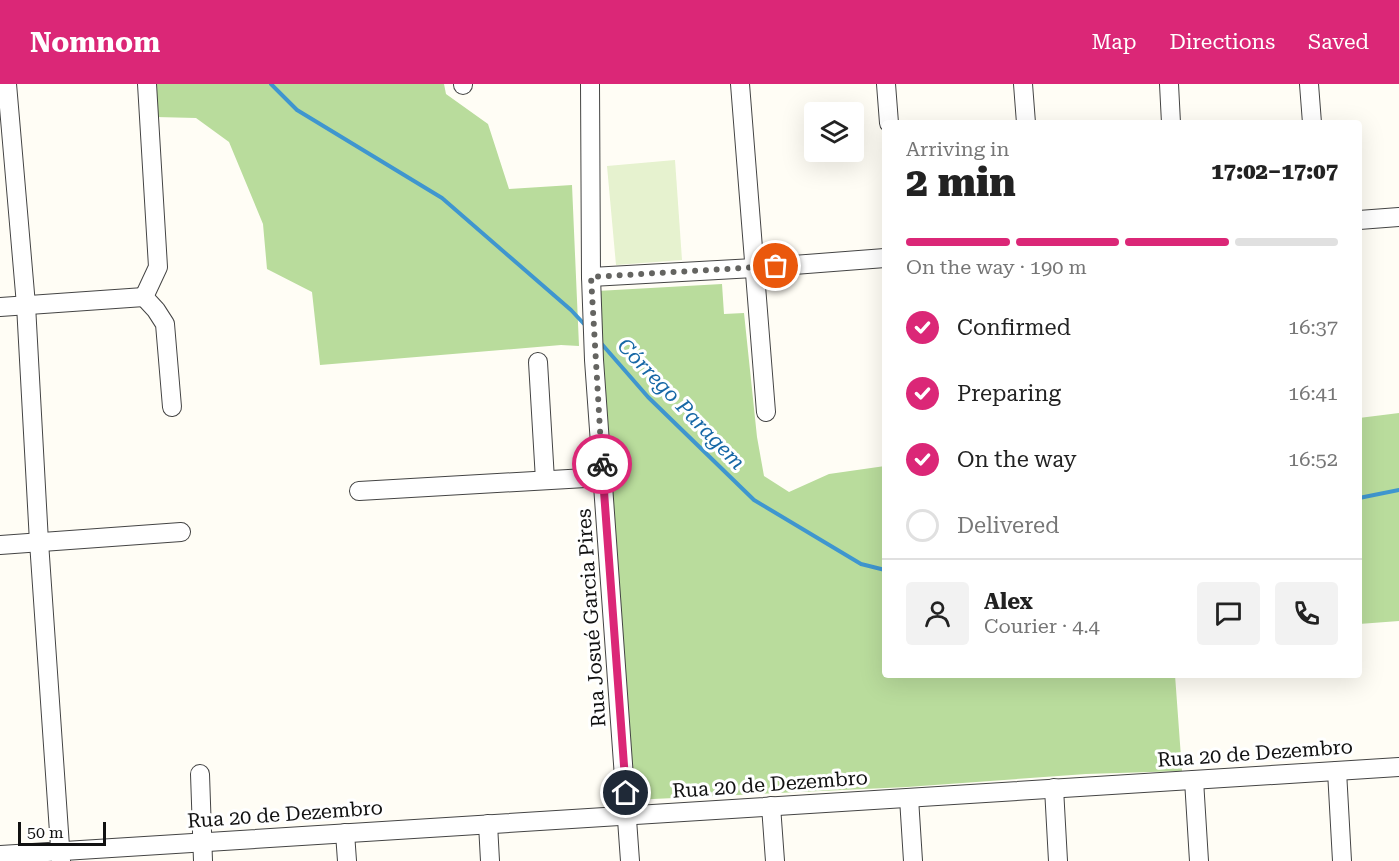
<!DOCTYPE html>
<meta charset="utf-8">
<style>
body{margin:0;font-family:"Roboto Serif",serif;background:#f2f2f2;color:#222;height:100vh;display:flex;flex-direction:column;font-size:22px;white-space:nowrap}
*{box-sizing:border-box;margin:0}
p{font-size:20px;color:#767676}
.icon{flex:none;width:33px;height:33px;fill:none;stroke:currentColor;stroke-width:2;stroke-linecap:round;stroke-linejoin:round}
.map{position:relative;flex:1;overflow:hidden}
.sheet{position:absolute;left:882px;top:36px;width:480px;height:558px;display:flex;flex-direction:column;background:#fff;border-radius:6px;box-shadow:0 6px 24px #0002}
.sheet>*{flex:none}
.tools{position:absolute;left:804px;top:18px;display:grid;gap:12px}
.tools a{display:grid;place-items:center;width:60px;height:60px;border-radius:6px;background:#fff;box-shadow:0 6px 24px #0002;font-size:30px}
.scale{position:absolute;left:18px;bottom:15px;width:88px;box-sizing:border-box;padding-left:6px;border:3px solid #111;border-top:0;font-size:16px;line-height:21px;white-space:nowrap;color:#111;-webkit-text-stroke:4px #fff;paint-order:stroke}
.pin{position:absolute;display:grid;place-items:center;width:51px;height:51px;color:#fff;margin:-26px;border:3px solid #fff;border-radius:50%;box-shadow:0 2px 6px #0007}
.courier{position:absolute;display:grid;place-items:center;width:60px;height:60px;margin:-30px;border:4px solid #db2777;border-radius:50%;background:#fff;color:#222;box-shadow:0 2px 8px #0007}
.headline em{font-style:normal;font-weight:800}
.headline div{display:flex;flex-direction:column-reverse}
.headline{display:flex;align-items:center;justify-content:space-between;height:102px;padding:0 24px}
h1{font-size:39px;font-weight:800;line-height:45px}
.bar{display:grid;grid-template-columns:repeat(4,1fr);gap:9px 6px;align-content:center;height:72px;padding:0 24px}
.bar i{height:8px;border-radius:4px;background:#e0e0e0}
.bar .on{background:#db2777}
.bar p{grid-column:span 4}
.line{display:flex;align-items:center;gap:15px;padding:0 24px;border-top:2px solid #e0e0e0}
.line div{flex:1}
.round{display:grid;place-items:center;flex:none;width:63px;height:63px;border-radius:6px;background:#f2f2f2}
ol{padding:0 24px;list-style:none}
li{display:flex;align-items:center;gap:18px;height:66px}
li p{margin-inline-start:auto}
li .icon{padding:6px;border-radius:50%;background:#db2777;color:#fff;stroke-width:4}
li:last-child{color:#767676}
li i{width:33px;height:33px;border:3px solid #e0e0e0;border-radius:50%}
header{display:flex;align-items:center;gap:36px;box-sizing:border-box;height:84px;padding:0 30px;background:#db2777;color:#fff}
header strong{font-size:28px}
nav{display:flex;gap:33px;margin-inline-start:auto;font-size:21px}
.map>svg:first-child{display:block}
.forest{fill:#b9dc9c}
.pitch{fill:#e6f2cf}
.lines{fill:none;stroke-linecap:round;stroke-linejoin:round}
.stream{stroke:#3f96cf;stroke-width:4}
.minor-casing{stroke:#444;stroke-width:20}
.minor{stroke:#fff;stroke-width:18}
.done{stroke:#646461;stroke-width:6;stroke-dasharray:0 10.8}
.route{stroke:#db2777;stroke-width:8}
.labels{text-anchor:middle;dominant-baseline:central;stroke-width:6;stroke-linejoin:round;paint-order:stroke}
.street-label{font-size:20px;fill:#111;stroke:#fff}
.water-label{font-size:21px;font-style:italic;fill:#1768a6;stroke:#fff}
</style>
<header>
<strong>Nomnom</strong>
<nav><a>Map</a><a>Directions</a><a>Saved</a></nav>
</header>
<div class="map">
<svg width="1399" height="777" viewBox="0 0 1399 777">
<rect width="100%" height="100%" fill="#fffdf5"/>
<g class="forest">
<polygon points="153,0 444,0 446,10 488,40 509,105 572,101 579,262 561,261 320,281 312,208 267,185 263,140 229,58 196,34 156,33"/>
<polygon points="722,200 724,230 744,229 757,353 764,392 789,408 829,390 885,382 885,591 1175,591 1182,687 1086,690 907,703 632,716 597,207"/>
<polygon points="1399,329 1399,537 1359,540 1359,334"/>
</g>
<polygon class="pitch" points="675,76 682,176 616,181 607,82"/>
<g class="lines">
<g class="stream">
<polyline points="271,0 297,26 442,114 571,226 585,241"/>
<polyline points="600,258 648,313 754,416 861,480 885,486"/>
<polyline points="1359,414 1399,406"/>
</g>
<defs>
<g id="minor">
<polyline points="7,0 26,221 39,458 61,777"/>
<polyline points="463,0 463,1"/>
<polyline points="590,0 591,193 594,276 630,777"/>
<polyline points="740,0 766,328"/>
<polyline points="886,0 889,39"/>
<polyline points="1023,0 1026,39"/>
<polyline points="1169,0 1171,39"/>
<polyline points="1309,0 1312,39"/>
<polyline points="1359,136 1399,133"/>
<polyline points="591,193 754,184 885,174"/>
<polyline points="144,213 158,183 147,0"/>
<polyline points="144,213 156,226 165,240 172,323"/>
<polyline points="0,223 144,213"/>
<polyline points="538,278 545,396"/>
<polyline points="359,407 603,393"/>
<polyline points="0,461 181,448"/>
<polyline points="1337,687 1342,777"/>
<polyline points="200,690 203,777"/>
<polyline points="1194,696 1199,777"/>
<polyline points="1054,704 1058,777"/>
<polyline points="909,714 913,777"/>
<polyline points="771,722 775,777"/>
<polyline points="488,740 490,777"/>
<polyline points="345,749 347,777"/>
<polyline points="0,771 1399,683"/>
</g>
</defs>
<use href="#minor" class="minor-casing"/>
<use href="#minor" class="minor"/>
</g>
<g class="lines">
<polyline class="done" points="602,380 591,193 776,182"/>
<polyline class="route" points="602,380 626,709"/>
</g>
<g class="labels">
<g class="street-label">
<text transform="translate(591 534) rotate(-94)">Rua Josué Garcia Pires</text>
<text transform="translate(1255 669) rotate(-4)">Rua 20 de Dezembro</text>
<text transform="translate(770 700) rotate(-4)">Rua 20 de Dezembro</text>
<text transform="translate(285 730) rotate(-4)">Rua 20 de Dezembro</text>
</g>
<g class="water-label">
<text transform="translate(681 320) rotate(46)">Córrego Paragem</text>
</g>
</g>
</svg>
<div class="tools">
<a><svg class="icon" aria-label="layers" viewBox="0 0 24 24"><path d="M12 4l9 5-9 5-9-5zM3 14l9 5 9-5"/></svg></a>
</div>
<div class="scale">50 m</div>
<div class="pin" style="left:776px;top:182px;background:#ea580c"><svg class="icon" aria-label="bag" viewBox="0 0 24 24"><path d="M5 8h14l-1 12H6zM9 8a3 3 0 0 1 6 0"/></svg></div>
<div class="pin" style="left:626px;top:709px;background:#1f2937"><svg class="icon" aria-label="home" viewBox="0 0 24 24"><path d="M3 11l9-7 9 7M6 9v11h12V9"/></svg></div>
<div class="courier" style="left:602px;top:380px"><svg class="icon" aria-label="bike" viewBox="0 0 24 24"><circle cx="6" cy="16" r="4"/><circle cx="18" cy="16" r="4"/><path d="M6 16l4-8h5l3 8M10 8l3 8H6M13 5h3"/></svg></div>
<section class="sheet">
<div class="headline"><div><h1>2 min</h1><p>Arriving in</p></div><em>17:02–17:07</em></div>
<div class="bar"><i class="on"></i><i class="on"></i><i class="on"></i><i></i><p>On the way · 190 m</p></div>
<ol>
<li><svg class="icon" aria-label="check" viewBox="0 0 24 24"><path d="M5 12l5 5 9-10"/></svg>Confirmed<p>16:37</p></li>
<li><svg class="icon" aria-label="check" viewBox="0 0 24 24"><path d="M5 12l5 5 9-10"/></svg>Preparing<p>16:41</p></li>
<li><svg class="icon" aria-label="check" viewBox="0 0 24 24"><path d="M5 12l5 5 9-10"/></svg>On the way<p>16:52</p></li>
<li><i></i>Delivered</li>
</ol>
<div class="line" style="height:108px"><a class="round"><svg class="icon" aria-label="person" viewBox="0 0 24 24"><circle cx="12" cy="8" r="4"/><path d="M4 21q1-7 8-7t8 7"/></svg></a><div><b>Alex</b><p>Courier · 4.4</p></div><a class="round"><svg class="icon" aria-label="chat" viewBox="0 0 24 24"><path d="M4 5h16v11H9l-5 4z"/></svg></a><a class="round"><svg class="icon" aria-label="phone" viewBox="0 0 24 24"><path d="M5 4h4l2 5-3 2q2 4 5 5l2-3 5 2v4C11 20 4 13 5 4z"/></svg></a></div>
</section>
</div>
